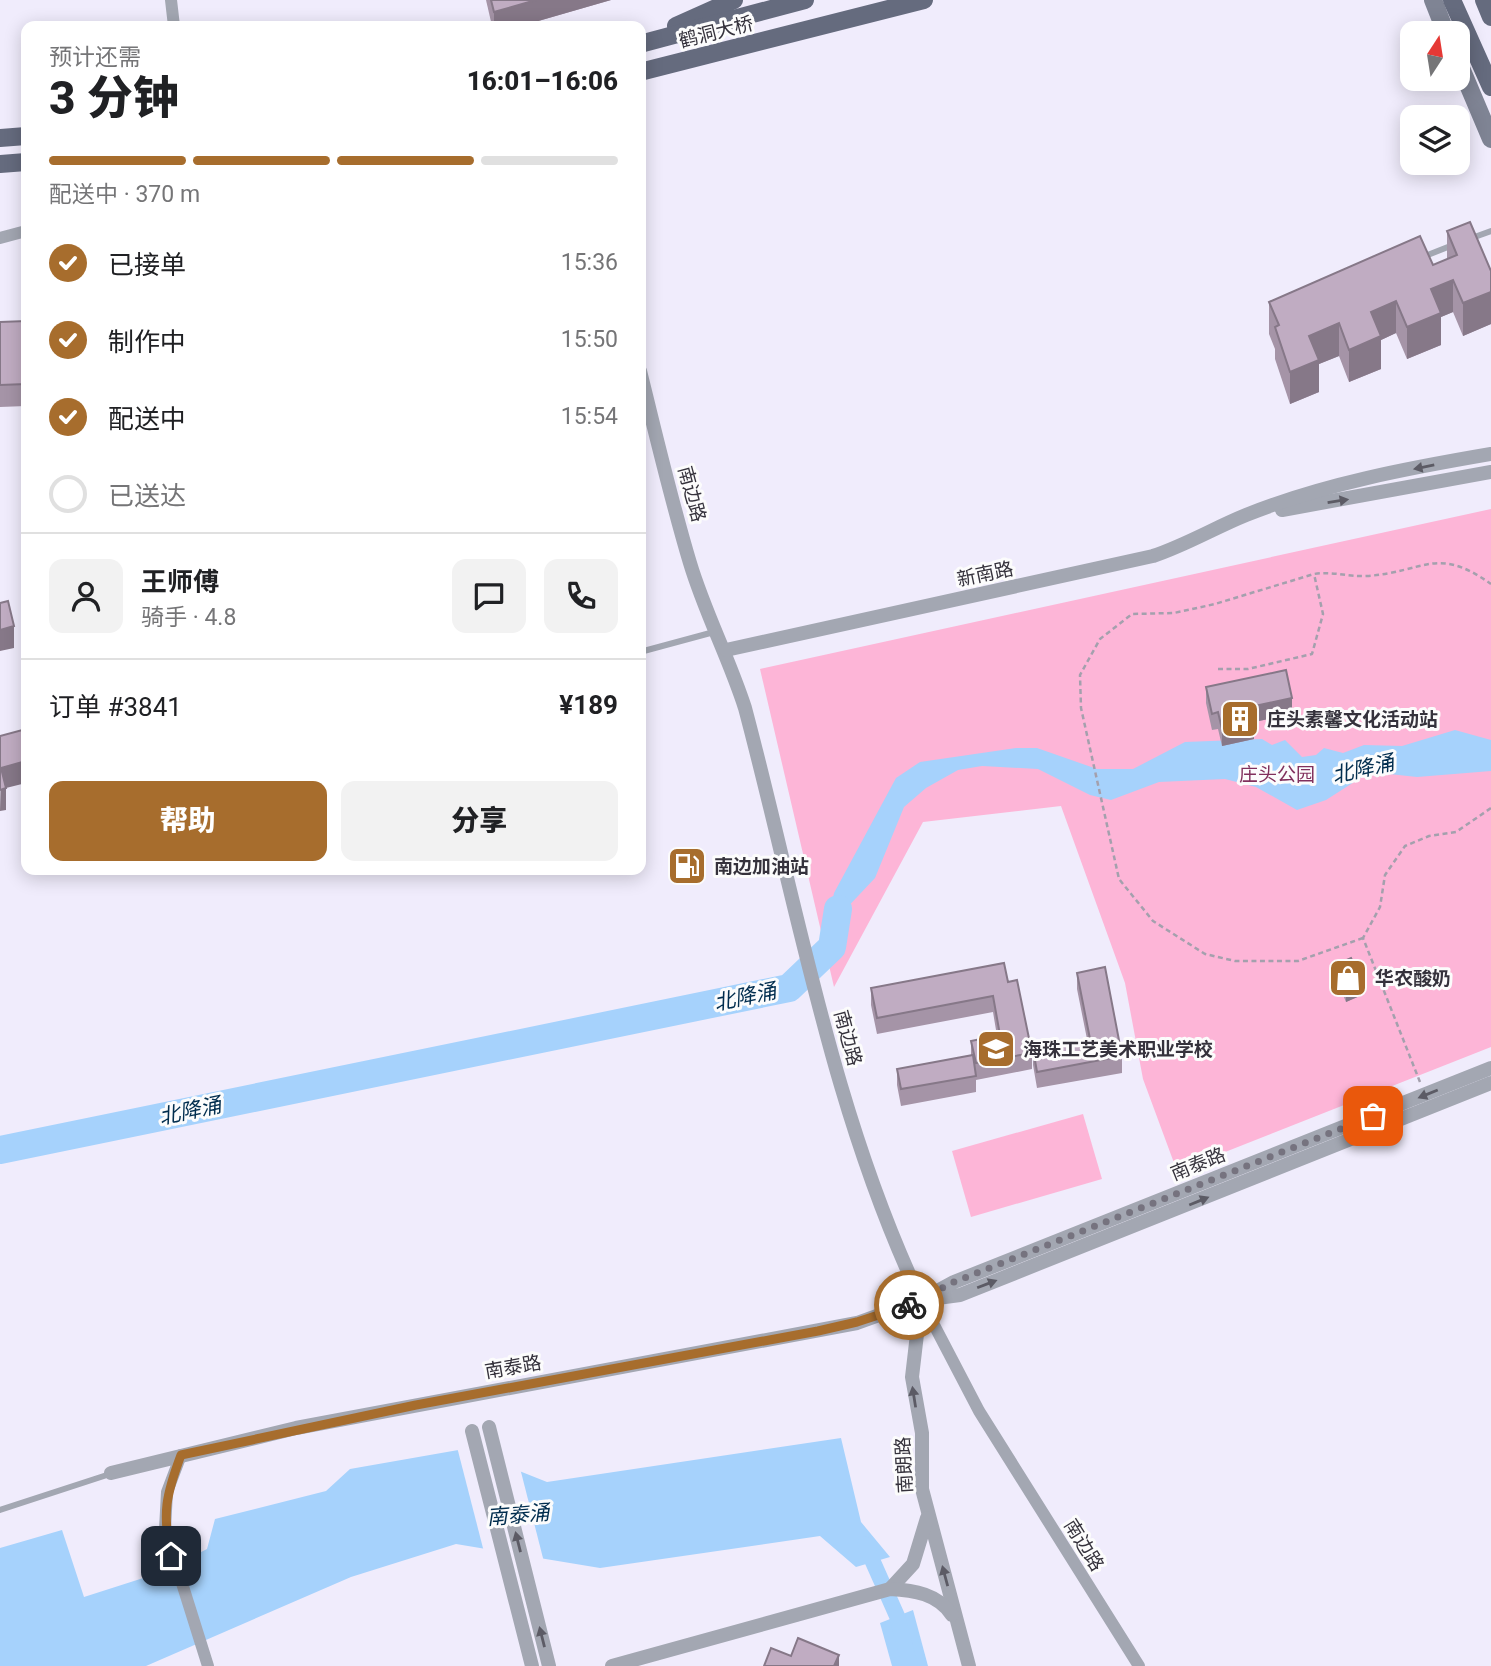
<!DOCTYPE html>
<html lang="zh">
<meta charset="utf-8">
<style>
body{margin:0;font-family:Roboto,"Noto Sans SC",sans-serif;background:#f2f2f2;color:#202124;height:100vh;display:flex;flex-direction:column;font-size:26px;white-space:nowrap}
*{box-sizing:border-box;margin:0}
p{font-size:23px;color:#757577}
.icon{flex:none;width:38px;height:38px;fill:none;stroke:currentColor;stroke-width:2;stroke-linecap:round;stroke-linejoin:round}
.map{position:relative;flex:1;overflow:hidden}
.details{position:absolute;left:21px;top:21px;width:625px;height:854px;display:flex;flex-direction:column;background:#fff;border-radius:14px;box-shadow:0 4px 18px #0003}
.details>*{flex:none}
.needle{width:46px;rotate:12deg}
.controls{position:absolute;left:1400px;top:21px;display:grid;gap:14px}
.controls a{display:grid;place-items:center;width:70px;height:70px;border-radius:14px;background:#fff;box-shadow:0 4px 18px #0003;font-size:35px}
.pin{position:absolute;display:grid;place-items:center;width:60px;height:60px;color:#fff;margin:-30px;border-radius:14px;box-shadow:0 4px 10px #0006}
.courier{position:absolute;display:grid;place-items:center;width:70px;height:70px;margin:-35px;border:5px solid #a76d2d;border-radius:50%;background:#fff;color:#222;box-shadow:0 2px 9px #0007}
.headline em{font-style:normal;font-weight:800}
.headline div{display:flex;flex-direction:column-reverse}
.headline{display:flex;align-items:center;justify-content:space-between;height:119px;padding:0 28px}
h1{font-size:46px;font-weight:800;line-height:52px}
.bar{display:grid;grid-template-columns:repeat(4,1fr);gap:10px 7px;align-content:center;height:84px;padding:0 28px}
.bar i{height:9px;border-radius:5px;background:#e0e0e0}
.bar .current{background:#a76d2d}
.bar p{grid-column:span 4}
.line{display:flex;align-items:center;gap:18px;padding:0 28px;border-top:2px solid #e0e0e0}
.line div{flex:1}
.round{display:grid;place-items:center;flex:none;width:74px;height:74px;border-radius:14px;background:#f2f2f2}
ol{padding:0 28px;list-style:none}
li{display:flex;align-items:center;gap:21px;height:77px}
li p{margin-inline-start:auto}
li .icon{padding:7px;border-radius:50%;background:#a76d2d;color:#fff;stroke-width:4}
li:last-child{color:#757577}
li i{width:38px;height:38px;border:4px solid #e0e0e0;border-radius:50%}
.cta{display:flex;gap:14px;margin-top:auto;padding:14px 28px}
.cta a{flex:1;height:80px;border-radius:14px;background:#a76d2d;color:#fff;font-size:28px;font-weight:800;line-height:80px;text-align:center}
.cta a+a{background:#f2f2f2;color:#202124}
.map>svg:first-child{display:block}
.green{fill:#fdb5d7}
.water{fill:#a6d2fc}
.pier{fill:#f0ecfc}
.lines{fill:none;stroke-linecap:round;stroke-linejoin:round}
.canal{stroke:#a6d2fc;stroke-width:16}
.river{stroke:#a6d2fc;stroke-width:28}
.path{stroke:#a4a0ad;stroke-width:2.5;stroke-dasharray:5 3.5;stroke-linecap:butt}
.service{stroke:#a3a7b2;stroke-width:6}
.minor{stroke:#a3a7b2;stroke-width:12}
.tertiary{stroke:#a3a7b2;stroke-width:14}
.secondary{stroke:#7f8494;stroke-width:18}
.primary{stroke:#656b7e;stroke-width:18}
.wall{fill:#a594a7}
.shaded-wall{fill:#867888}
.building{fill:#c0acc2;stroke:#867888;stroke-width:2}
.oneway{fill:#5c5b65}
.done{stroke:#76737f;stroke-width:7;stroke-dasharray:0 12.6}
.route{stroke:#a76d2d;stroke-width:9}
.labels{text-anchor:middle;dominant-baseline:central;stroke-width:6;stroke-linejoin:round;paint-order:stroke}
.street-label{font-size:19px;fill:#35323c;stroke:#fcfcfc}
.poi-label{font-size:19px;font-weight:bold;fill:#35323c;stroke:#fcfcfc;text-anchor:start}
.park-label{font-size:19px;fill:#81305d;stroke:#fcfcfc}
.water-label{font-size:21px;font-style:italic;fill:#012d4e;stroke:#fcfcfc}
</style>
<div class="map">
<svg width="1491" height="1666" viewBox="0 0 1491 1666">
<rect width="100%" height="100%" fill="#f0ecfc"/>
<g class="green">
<polygon points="1491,509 1491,1047 1177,1171 1143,1079 1125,983 1061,806 923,822 834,987 760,669"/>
<polygon points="1083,1114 1102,1179 971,1217 952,1151"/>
</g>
<g class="water">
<polygon points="1455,730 1491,740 1491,771 1417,777 1380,773 1362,777 1326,800 1297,810 1256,787 1225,779 1159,782 1111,800 1090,795 1038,769 982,766 958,770 926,788 904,807 875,878 842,913 832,947 829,919 834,893 896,778 920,762 1016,748 1037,748 1097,769 1133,769 1185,742 1262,739 1272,745 1285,740 1302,757 1316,755 1324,748 1343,753 1364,745 1402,746"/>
<polygon points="841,1438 861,1522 890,1557 856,1567 820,1536 600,1568 456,1544 351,1577 146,1666 0,1666 0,1548 62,1530 84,1597 162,1572 207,1549 215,1519 326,1491 350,1469 464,1449 547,1482"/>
<polygon points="913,1610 928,1666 892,1666 880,1623"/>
</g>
<polygon class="pier" points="465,1446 520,1468 544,1562 484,1552 457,1447"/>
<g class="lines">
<polyline class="canal" points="865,1544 897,1616 910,1666"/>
<polyline class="river" points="0,1150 789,988 832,947 838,909"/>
<g class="path">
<polyline points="1218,669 1248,669 1312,654 1323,614 1314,574"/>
<path d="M1363,938l-65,23h-63l-30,-7 -52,-33 -34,-42 -38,-171 -1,-33 20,-36 32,-25 42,-1 41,-9 99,-30c19,-3 34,3 53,2 58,-4 69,-31 124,8"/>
<polyline points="1420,1082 1363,938 1380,907 1385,875 1405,846 1429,836 1456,832 1491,808"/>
</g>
<g class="service">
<polyline points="1469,239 1491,231"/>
<polyline points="1420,258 1453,245"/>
<polyline points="640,652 714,632"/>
<polyline points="0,1510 110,1474"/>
</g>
<g class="minor">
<polyline points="171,0 174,26"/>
<polyline points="0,238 26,231"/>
<polyline points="921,1300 979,1411 1139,1666"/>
<polyline points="181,1455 167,1492 165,1529 208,1666"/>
</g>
<g class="tertiary">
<path d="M640,371c16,64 31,129 50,192 15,50 39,95 55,145 53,199 87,405 176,592"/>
<polyline points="1282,510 1491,472"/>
<path d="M726,650l427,-94c33,-11 61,-28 93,-41 77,-31 163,-47 245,-61"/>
<polyline points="930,1299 960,1295 1491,1083"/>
<polyline points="921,1300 912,1377 922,1433 922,1489 969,1666"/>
<polyline points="489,1427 549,1666"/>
<polyline points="472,1431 532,1666"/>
<polyline points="111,1473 296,1428 857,1323 921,1300 954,1282 1491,1068"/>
<polyline points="890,1589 913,1564 927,1518"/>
<path d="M612,1666l278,-77c24,1 48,5 62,26"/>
</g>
<g class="secondary">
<polyline points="1433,0 1446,33"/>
<polyline points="1458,61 1491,139"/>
</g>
<g class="primary">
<polyline points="1452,0 1491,87"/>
<polyline points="1484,0 1491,17"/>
<polyline points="676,26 734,0"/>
<polyline points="640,44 805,0"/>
<polyline points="640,72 924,0"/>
<polyline points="0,138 26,136"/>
<polyline points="0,164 26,162"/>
</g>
</g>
<g class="wall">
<polygon points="486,0 611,0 521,26 492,26"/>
<polygon points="1447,231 1491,271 1491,324 1463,336 1453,312 1441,317 1441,345 1407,359 1396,333 1381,340 1381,369 1349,382 1339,356 1319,364 1319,392 1290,404 1275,359 1275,349 1269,334 1269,302 1433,265 1447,259"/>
<polygon points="26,321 26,406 0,407 0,322"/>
<polygon points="1206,687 1292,714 1254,722 1254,739 1222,746 1218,729 1212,730 1206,703"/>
<polygon points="1335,965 1362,995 1346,1002 1335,976"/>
<polygon points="1077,973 1122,1056 1122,1073 1037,1088 1033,1065 1033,1049 1087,1039 1077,989"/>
<polygon points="1008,982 1032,1053 1032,1069 976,1080 976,1092 901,1106 897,1085 897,1069 971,1056 971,1041 997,1036 993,1012 877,1034 871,1005 871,988"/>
</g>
<g class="shaded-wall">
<polygon points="536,0 611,0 521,26 494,26 494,12"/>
<polygon points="1453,280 1453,312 1441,317 1441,345 1407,359 1407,327 1431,289"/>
<polygon points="1491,292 1491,324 1463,336 1463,303"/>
<polygon points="1396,301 1396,333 1381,340 1381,369 1349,382 1349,350 1371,312"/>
<polygon points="1339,323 1339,356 1319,364 1319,392 1290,404 1290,372 1309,336"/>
<polygon points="14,626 14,648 0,651 0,630"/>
<polygon points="1292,698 1292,714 1254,722 1254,739 1222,746 1222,729 1250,707"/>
<polygon points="26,761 26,783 6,788 6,810 0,811 1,768"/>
<polygon points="1362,984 1362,995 1346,1002 1346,991"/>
<polygon points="839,1655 839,1666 834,1666"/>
</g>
<g class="building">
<polygon points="491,0 536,0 494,12"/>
<polygon points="1470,222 1491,271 1491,292 1463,303 1453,280 1431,289 1441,313 1407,327 1396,301 1371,312 1381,336 1349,350 1339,323 1309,336 1319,360 1290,372 1275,327 1279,325 1269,302 1420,236 1433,265 1457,255 1447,231"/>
<polygon points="26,321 26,384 0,385 0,322"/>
<polygon points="8,601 14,626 0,630 0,603"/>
<polygon points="1286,670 1292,698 1250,707 1254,722 1222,729 1218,712 1212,714 1206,687"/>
<polygon points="26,729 26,761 1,768 6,788 0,790 0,736"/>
<polygon points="1351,958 1362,984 1346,991 1335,965"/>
<polygon points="1004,963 1008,982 1017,980 1032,1053 976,1063 971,1041 1000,1035 993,996 877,1018 871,988"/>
<polygon points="1105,967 1122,1056 1037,1072 1033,1049 1090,1039 1077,973"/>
<polygon points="973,1055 976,1076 901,1089 897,1069"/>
<polygon points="798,1638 839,1655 834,1666 764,1666 771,1648 791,1656"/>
</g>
<defs><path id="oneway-solid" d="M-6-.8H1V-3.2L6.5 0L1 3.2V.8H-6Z" transform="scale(1.75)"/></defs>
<g class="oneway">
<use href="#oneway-solid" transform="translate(1424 467) rotate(168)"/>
<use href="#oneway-solid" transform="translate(1338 501) rotate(-9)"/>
<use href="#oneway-solid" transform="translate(1428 1094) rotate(158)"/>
<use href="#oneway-solid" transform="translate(1199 1201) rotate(-22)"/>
<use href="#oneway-solid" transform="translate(987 1284) rotate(-21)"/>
<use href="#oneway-solid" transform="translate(914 1397) rotate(-99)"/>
<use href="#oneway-solid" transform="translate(518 1542) rotate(-104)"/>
<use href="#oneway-solid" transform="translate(945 1576) rotate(-105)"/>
<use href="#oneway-solid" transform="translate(542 1637) rotate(-104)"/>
</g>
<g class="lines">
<polyline class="done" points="909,1305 954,1282 1373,1116"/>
<path class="route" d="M171,1556c-9,-43 -5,-61 10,-101l235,-50 402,-74 39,-9 52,-17"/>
</g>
<defs>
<symbol id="building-square" viewBox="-11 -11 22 22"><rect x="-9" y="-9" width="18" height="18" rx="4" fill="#a76d2d" stroke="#fcfcfc"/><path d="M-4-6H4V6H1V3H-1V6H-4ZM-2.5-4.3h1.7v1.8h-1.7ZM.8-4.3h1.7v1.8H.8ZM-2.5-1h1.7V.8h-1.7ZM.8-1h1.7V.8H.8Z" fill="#fff"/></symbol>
<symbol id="fuel-square" viewBox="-11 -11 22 22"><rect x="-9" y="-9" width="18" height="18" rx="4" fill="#a76d2d" stroke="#fcfcfc"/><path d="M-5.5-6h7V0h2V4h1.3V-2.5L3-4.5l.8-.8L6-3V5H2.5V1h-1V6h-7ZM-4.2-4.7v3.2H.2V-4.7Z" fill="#fff"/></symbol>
<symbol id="shop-square" viewBox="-11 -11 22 22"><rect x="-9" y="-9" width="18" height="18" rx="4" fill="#a76d2d" stroke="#fcfcfc"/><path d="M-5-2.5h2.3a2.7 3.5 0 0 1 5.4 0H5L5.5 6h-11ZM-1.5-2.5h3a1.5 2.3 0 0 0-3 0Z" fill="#fff"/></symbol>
<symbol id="school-square" viewBox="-11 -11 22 22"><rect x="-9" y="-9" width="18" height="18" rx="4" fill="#a76d2d" stroke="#fcfcfc"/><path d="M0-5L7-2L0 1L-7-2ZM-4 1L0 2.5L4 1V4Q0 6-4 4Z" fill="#fff"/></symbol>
</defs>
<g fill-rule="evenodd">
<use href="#building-square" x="1218" y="697" width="44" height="44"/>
<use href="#fuel-square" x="665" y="844" width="44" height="44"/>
<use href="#shop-square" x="1326" y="956" width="44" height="44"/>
<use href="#school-square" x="974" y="1027" width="44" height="44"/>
</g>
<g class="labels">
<g class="street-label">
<text transform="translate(716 32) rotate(-14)">鹤洞大桥</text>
<text transform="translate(692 494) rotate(75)">南边路</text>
<text transform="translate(985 574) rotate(-12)">新南路</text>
<text transform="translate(848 1038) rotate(75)">南边路</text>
<text transform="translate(1198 1164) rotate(-22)">南泰路</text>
<text transform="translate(513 1367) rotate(-10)">南泰路</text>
<text transform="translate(904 1465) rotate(-93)">南朗路</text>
<text transform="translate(1084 1545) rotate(58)">南边路</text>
</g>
<g class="poi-label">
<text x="1267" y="719">庄头素馨文化活动站</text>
<text x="714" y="866">南边加油站</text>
<text x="1375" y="978">华农酸奶</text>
<text x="1023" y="1049">海珠工艺美术职业学校</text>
</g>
<g class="park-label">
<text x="1277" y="774">庄头公园</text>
</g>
<g class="water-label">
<text transform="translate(1363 769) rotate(-13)">北降涌</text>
<text transform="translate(745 997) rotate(-12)">北降涌</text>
<text transform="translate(190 1111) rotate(-12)">北降涌</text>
<text transform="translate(518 1515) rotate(-5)">南泰涌</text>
</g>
</g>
</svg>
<div class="controls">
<a><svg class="needle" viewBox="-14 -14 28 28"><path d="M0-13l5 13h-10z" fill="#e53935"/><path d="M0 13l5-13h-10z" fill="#757577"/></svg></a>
<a><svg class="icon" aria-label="layers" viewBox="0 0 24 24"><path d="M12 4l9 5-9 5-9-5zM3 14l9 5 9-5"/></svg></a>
</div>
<div class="pin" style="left:1373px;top:1116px;background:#ea580c"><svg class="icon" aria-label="bag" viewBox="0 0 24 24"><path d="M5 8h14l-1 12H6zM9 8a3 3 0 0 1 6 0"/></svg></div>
<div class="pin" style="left:171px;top:1556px;background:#1f2937"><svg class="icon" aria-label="home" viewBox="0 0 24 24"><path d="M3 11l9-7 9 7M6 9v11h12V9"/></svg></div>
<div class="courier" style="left:909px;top:1305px"><svg class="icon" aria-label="bike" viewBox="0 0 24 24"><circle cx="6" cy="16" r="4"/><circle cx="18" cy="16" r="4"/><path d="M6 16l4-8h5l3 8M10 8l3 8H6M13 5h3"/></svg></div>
<section class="details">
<div class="headline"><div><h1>3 分钟</h1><p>预计还需</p></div><em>16:01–16:06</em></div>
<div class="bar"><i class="current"></i><i class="current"></i><i class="current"></i><i></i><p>配送中 · 370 m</p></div>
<ol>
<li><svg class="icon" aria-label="check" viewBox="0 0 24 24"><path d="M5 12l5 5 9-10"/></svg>已接单<p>15:36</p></li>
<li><svg class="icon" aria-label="check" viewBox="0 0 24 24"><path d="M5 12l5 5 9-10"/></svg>制作中<p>15:50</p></li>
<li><svg class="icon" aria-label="check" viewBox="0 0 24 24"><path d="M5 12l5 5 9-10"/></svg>配送中<p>15:54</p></li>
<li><i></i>已送达</li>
</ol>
<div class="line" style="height:126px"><a class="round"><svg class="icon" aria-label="person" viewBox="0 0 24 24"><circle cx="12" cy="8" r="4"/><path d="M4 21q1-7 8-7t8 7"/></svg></a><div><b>王师傅</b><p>骑手 · 4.8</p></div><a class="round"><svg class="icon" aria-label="chat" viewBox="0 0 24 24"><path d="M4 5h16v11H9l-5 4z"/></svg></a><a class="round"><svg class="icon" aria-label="phone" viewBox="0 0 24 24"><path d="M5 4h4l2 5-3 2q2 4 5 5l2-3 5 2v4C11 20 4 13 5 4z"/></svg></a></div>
<div class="line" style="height:91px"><div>订单 #3841</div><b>¥189</b></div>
<div class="cta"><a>帮助</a><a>分享</a></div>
</section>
</div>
